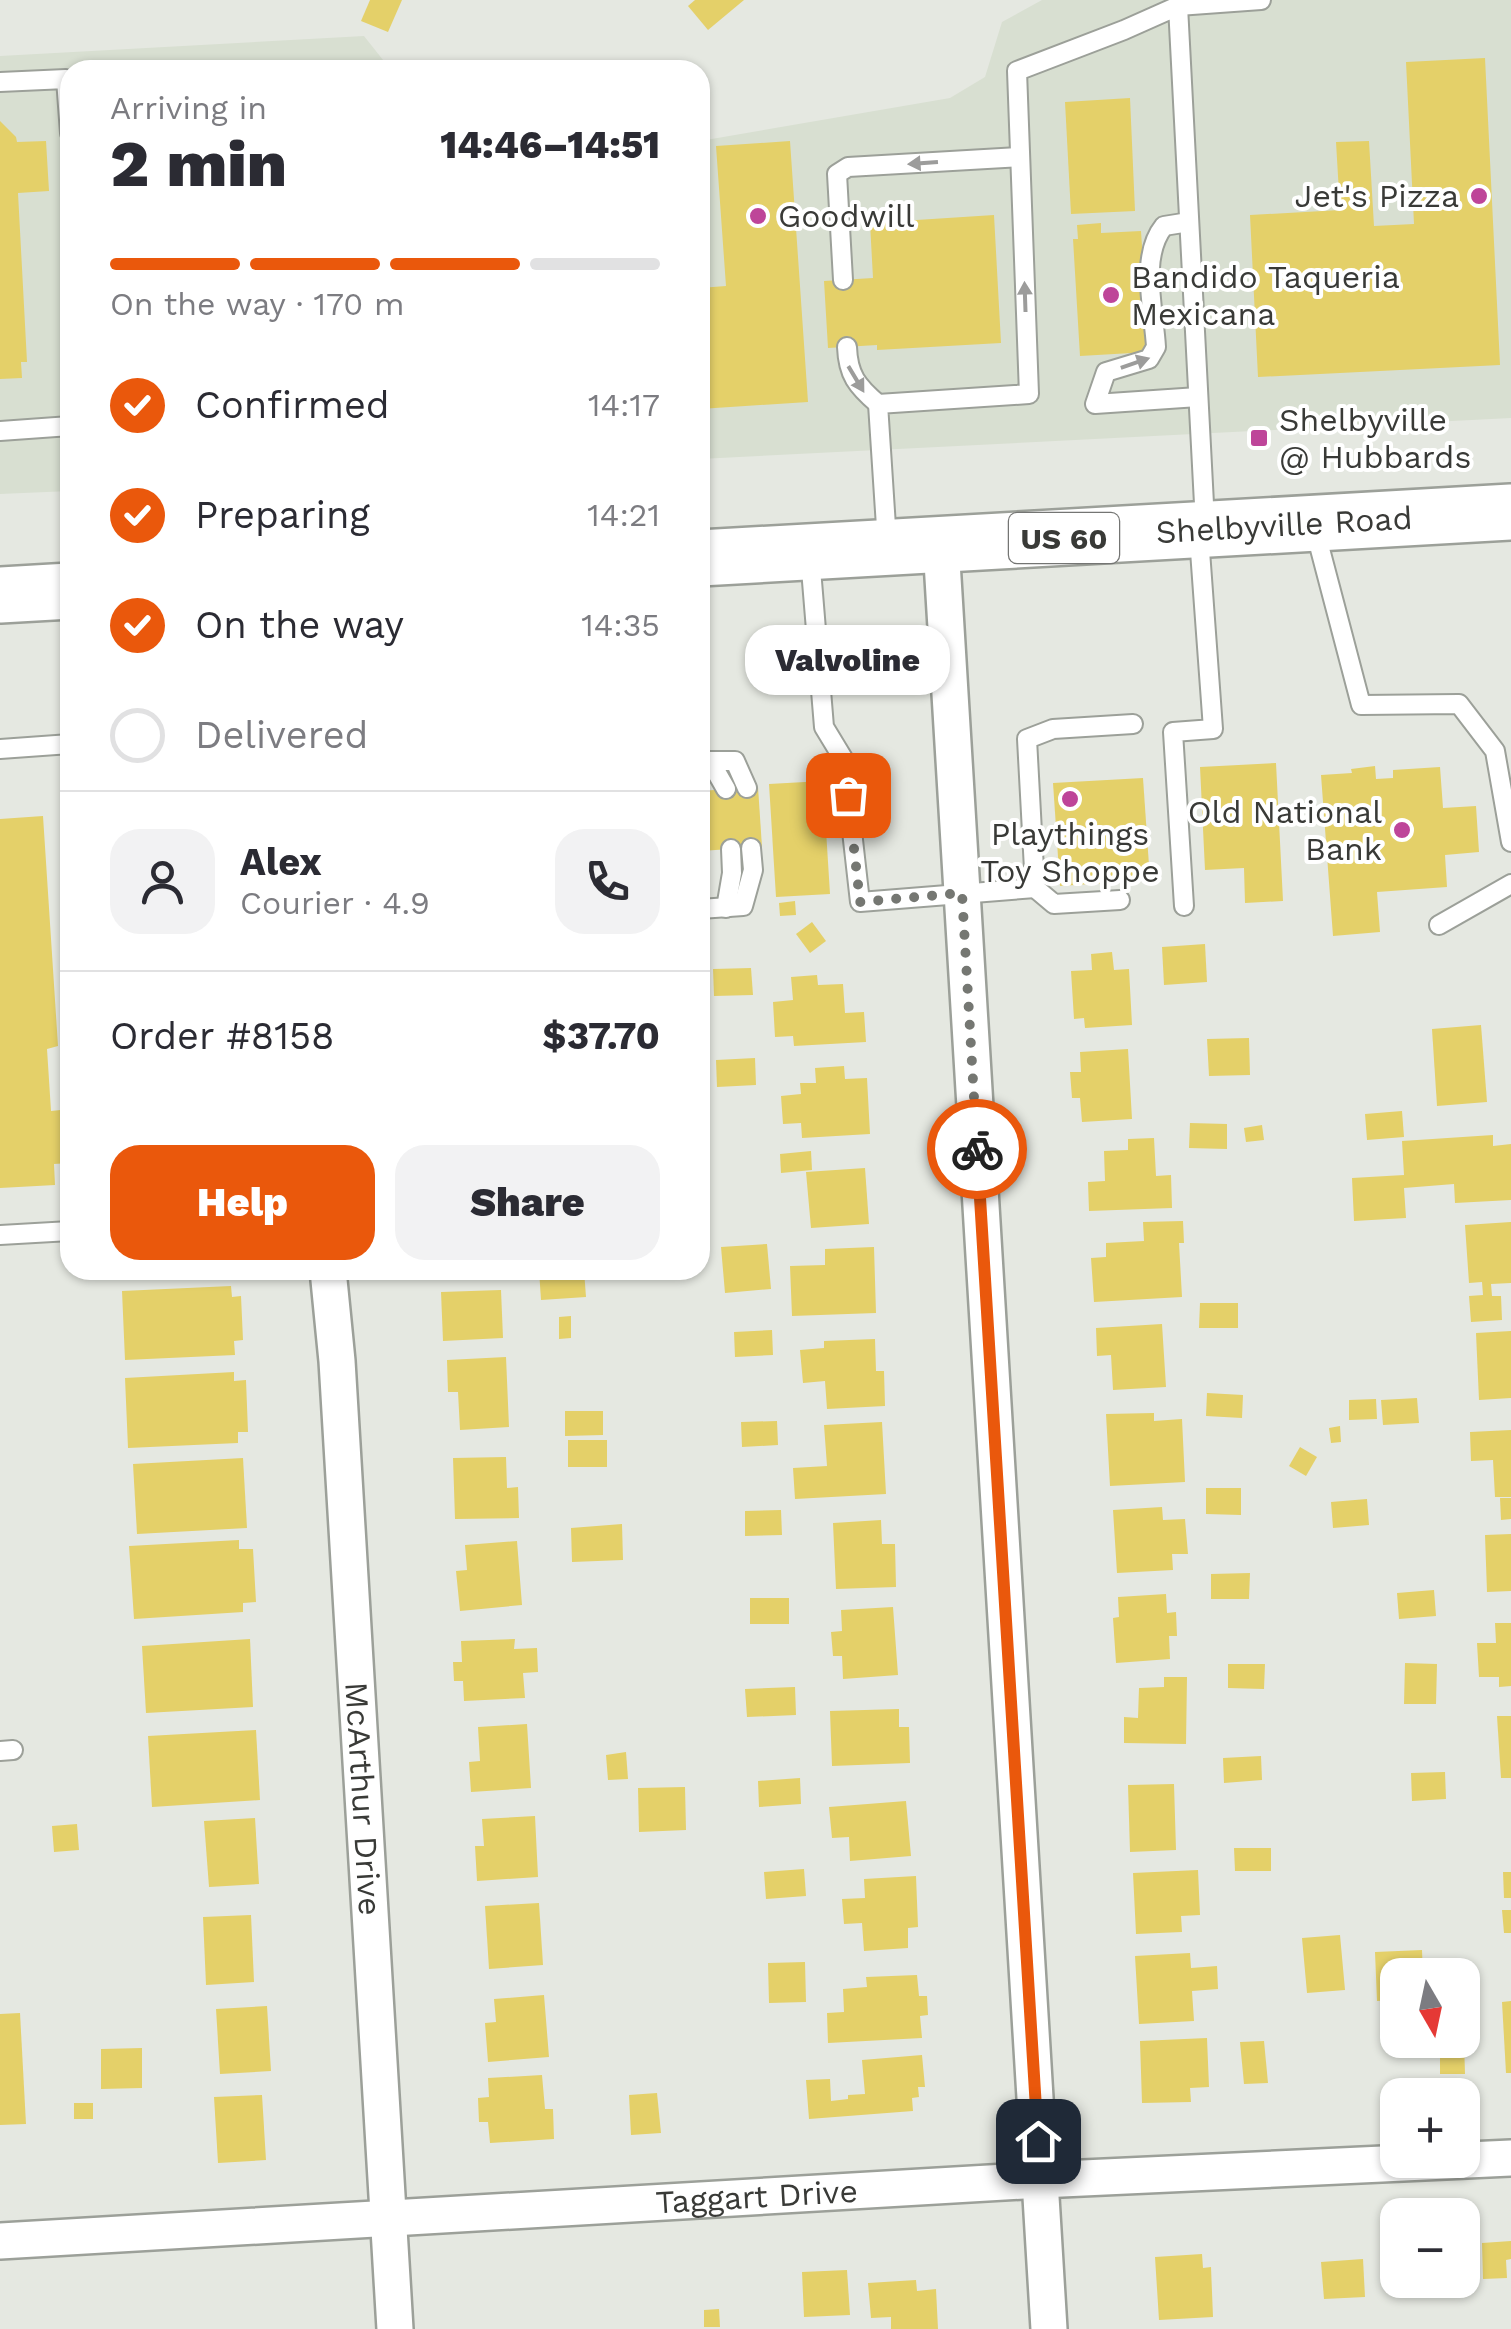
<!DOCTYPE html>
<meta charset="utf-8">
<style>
body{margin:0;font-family:"Work Sans",sans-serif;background:#f2f2f3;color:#2b2b33;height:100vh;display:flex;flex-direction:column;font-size:38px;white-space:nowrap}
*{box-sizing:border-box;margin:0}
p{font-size:32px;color:#7c7c81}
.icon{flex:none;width:55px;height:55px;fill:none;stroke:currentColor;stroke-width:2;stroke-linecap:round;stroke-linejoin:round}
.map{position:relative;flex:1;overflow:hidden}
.sheet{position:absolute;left:60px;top:60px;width:650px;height:1220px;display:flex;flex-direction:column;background:#fff;border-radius:30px;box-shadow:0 2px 8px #0004}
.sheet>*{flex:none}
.needle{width:65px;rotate:171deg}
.controls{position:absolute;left:1380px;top:1958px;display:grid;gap:20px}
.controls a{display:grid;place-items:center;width:100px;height:100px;border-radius:20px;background:#fff;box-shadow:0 2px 8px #0004;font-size:50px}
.pin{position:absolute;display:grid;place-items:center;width:85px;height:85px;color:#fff;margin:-42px;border-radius:20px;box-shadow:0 5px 15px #0006}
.courier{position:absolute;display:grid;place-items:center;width:100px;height:100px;margin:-50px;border:8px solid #ea580c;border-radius:50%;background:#fff;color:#222;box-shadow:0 2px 12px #0007}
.bubble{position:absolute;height:70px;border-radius:30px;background:#fff;box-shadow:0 2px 8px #0004;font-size:32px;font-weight:800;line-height:70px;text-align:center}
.headline em{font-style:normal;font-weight:800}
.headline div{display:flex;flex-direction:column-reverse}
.headline{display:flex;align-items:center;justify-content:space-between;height:170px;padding:0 50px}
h1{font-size:65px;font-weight:800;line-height:75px}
.bar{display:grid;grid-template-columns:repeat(4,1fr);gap:15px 10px;align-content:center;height:120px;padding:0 50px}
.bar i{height:12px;border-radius:8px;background:#e1e1e2}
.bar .selected{background:#ea580c}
.bar p{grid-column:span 4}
.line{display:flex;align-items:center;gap:25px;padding:0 50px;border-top:2px solid #e1e1e2}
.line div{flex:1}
.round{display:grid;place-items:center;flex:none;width:105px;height:105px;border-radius:30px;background:#f2f2f3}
ol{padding:0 50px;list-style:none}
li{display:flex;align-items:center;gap:30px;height:110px}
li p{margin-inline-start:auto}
li .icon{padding:10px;border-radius:50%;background:#ea580c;color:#fff;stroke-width:4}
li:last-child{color:#7c7c81}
li i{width:55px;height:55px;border:5px solid #e1e1e2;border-radius:50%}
.cta{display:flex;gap:20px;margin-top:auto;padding:20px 50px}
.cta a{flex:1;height:115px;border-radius:30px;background:#ea580c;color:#fff;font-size:40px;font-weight:800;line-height:115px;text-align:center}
.cta a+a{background:#f2f2f3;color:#2b2b33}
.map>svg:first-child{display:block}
.built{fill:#d8dfd1}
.building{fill:#e4d069}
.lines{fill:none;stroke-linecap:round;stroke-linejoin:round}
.lane-casing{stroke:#9ca099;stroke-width:22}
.street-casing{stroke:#9ca099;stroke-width:40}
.primary-casing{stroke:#9ca099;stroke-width:60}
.lane{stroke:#fff;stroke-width:18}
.street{stroke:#fff;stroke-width:35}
.primary{stroke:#fff;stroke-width:55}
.oneway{fill:#9c9c9b}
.done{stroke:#757772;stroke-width:10;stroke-dasharray:0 18}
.route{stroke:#ea580c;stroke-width:12}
.poi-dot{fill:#be4599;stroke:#fff;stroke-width:4}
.labels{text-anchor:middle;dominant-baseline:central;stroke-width:8;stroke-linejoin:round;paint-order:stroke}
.shield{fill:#fff;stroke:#747573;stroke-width:2.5}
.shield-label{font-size:30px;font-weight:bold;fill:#393a37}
.poi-label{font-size:32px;fill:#393a37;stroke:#fff;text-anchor:start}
.street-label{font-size:32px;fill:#393a37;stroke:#fff}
</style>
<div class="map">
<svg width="1511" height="2329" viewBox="0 0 1511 2329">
<rect width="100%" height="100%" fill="#e5e8e1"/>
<g class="built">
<polygon points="1042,0 1511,0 1511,418 700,459 700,141 950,98 985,77 1002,22"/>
<polygon points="364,36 391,70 70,70 70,491 0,494 0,56"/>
</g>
<g class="building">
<polygon points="370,0 402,0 388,32 361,21"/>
<polygon points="695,0 744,0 708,30 688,6"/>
<polygon points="1485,58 1500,365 1258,377 1250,215 1340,210 1336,142 1369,141 1374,226 1414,224 1406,62"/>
<polygon points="1130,98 1135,211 1071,214 1065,102"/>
<polygon points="0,121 16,137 17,142 46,141 49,191 18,193 27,362 21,362 22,378 0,379"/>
<polygon points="790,141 808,402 700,409 700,288 726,286 716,146"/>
<polygon points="994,215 1001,343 877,350 877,345 828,348 824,281 873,278 870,223"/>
<polygon points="1101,223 1101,233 1141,231 1149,352 1080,356 1073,239 1078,239 1077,225"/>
<polygon points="1276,763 1283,901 1245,903 1244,868 1205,870 1200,767"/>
<polygon points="1375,766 1376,779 1393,778 1393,770 1440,767 1443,808 1476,806 1479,852 1445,855 1447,887 1377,892 1380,932 1333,936 1321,775 1352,773 1351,769"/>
<polygon points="1143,778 1150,880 1060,886 1053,783"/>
<polygon points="823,781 830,894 776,897 769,784"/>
<polygon points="758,787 762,847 700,851 700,791"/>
<polygon points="43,816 58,1046 47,1049 51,1111 70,1109 70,1163 54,1164 55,1185 0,1188 0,819"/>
<polygon points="795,901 796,915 780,916 779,903"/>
<polygon points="812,922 826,941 810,953 796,934"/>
<polygon points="1205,944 1207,982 1164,985 1162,947"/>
<polygon points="1112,952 1114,970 1129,969 1132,1025 1085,1028 1084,1018 1074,1019 1071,971 1092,970 1091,954"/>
<polygon points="751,968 753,995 714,996 713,969"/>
<polygon points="708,974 710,995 700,996 700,975"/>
<polygon points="817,975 818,985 843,984 845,1013 864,1012 866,1042 794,1046 793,1036 775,1037 773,1002 793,1000 791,977"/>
<polygon points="1481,1025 1487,1102 1437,1106 1432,1029"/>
<polygon points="1249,1038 1250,1075 1209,1076 1207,1039"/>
<polygon points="1128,1049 1132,1119 1082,1122 1080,1098 1072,1098 1070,1072 1081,1072 1080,1052"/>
<polygon points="755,1058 756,1085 717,1087 716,1060"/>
<polygon points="844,1066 845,1079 867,1078 870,1134 802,1138 801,1123 783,1124 781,1096 801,1094 800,1083 816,1083 815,1068"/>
<polygon points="1402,1111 1404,1137 1367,1140 1365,1114"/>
<polygon points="1190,1123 1227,1124 1227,1149 1189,1148"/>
<polygon points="1262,1125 1264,1140 1246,1142 1244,1128"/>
<polygon points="1493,1135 1493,1146 1511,1144 1511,1200 1455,1203 1454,1184 1404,1188 1406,1218 1354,1221 1352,1178 1404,1175 1402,1141"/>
<polygon points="1154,1138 1156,1176 1171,1175 1172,1208 1089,1211 1088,1182 1105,1181 1104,1151 1128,1150 1128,1139"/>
<polygon points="811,1151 812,1170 781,1173 780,1154"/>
<polygon points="865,1168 869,1224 811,1228 806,1172"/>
<polygon points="1183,1221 1184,1243 1179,1243 1182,1297 1094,1302 1091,1258 1106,1257 1106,1243 1144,1241 1143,1222"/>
<polygon points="1511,1222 1511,1283 1491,1284 1492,1296 1501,1296 1502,1320 1471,1322 1469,1296 1483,1295 1482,1282 1469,1283 1465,1225"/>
<polygon points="767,1244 771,1289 725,1293 721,1247"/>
<polygon points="874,1247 876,1313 792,1316 790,1266 825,1265 825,1249"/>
<polygon points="539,1270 584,1270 586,1297 541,1300"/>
<polygon points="231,1286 232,1297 241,1296 243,1340 234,1341 235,1355 125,1360 122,1291"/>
<polygon points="501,1290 503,1338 443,1341 441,1292"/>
<polygon points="1200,1303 1238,1303 1238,1328 1199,1328"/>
<polygon points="571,1316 571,1338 559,1339 559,1317"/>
<polygon points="1162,1324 1166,1387 1113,1390 1111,1355 1097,1356 1096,1328"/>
<polygon points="772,1330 773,1355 735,1357 734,1332"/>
<polygon points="1511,1331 1511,1398 1479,1400 1476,1333"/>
<polygon points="875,1339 876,1371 884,1371 885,1406 827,1409 825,1381 803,1383 800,1350 824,1348 824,1341"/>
<polygon points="506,1357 509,1427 460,1430 458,1392 448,1392 447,1360"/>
<polygon points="234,1372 234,1381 246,1380 248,1432 238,1432 238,1443 128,1448 125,1378"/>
<polygon points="1207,1393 1243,1395 1242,1418 1206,1416"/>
<polygon points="1417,1398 1419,1423 1383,1425 1381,1400"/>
<polygon points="1376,1399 1377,1419 1349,1420 1349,1400"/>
<polygon points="565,1411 603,1411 603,1435 565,1436"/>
<polygon points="1154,1413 1154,1421 1182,1419 1185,1482 1110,1486 1106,1414"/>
<polygon points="777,1421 778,1445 742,1447 741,1422"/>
<polygon points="882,1422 886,1494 795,1499 793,1468 827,1466 824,1425"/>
<polygon points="1340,1426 1341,1442 1331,1443 1329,1428"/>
<polygon points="1511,1430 1511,1497 1495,1497 1493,1460 1471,1461 1470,1432"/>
<rect x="568" y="1440" width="39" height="27"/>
<polygon points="1300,1447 1317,1457 1306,1476 1289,1466"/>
<polygon points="506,1457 507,1488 518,1487 519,1518 455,1519 453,1458"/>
<polygon points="243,1458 247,1528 137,1534 133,1464"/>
<polygon points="1206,1488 1241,1488 1241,1515 1206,1514"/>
<polygon points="1500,1498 1511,1498 1511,1519 1501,1520"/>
<polygon points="1367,1499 1369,1525 1333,1528 1331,1502"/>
<polygon points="1162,1507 1163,1520 1185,1519 1188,1554 1172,1554 1173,1570 1117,1573 1113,1510"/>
<polygon points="781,1510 782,1535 745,1536 745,1511"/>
<polygon points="881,1520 882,1544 895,1544 896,1587 836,1589 833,1523"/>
<polygon points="622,1524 623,1560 572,1562 571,1528"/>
<polygon points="1511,1534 1511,1591 1487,1592 1485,1535"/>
<polygon points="239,1540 239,1549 253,1549 256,1602 243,1603 243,1612 134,1619 129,1546"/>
<polygon points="517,1541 522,1605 460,1611 456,1571 467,1570 465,1545"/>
<polygon points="1250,1573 1249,1599 1211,1599 1211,1574"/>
<polygon points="1434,1590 1436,1616 1399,1619 1397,1593"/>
<polygon points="1166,1594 1167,1613 1176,1612 1177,1636 1169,1636 1170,1659 1116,1663 1113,1618 1119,1617 1118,1597"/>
<rect x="750" y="1598" width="39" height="26"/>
<polygon points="893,1607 898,1675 843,1679 842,1656 833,1656 831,1632 842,1631 841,1610"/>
<polygon points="1495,1623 1511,1623 1511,1686 1499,1687 1499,1677 1479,1677 1477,1643 1496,1643"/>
<polygon points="250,1639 253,1707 146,1713 142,1646"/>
<polygon points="515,1639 514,1649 537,1648 538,1672 523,1673 525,1698 464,1701 463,1681 454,1681 453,1662 462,1662 461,1641"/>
<polygon points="1405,1663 1437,1664 1436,1704 1404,1704"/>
<polygon points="1228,1664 1265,1664 1264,1689 1228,1688"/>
<polygon points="1164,1677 1187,1677 1186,1744 1124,1743 1124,1717 1138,1718 1139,1688 1164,1687"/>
<polygon points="795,1687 796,1715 747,1717 745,1689"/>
<polygon points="899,1709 899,1727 909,1727 910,1763 832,1766 830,1711"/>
<polygon points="1497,1716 1511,1716 1511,1778 1501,1778"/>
<polygon points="527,1724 531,1788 471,1792 469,1762 480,1761 478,1727"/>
<polygon points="256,1730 260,1800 152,1807 148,1736"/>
<polygon points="626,1752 628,1779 608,1780 606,1755"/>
<polygon points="1261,1756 1262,1780 1224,1783 1223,1758"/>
<polygon points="1445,1772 1446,1799 1412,1801 1411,1773"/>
<polygon points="800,1778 801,1804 759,1807 758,1781"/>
<polygon points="1174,1784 1176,1850 1130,1852 1128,1785"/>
<polygon points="685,1787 686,1830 639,1832 638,1788"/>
<polygon points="906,1801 911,1856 850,1861 849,1837 832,1838 829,1807"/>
<polygon points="535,1816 538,1877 477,1881 475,1846 484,1846 482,1819"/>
<polygon points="255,1818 259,1884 209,1887 204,1821"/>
<polygon points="77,1824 79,1850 54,1852 52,1826"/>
<polygon points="1234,1848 1271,1848 1271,1871 1235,1871"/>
<polygon points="804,1869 806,1896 766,1899 764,1872"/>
<polygon points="1198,1870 1200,1915 1181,1916 1182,1932 1136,1934 1133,1873"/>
<polygon points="1503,1872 1511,1872 1511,1898 1504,1898"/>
<polygon points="916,1876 918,1927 908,1928 908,1948 864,1951 862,1923 844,1924 842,1899 865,1898 864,1879"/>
<polygon points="539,1903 543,1965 489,1969 485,1906"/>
<polygon points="1502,1910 1511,1910 1511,1933 1504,1933"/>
<polygon points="251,1915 254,1982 206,1985 203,1917"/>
<polygon points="1340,1935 1345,1990 1307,1993 1302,1938"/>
<polygon points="1422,1950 1423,1975 1398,1975 1398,2000 1377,2001 1375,1952"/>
<polygon points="1190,1953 1191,1968 1217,1966 1218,1989 1192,1991 1194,2021 1139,2024 1135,1956"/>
<polygon points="805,1962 806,2002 769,2003 768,1963"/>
<polygon points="917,1975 919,1996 927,1996 928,2015 920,2016 922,2038 828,2043 827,2013 844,2012 843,1989 867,1987 866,1977"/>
<polygon points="544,1995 549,2057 488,2062 485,2023 496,2022 494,1999"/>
<polygon points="1511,2001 1511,2073 1506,2073 1502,2002"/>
<polygon points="267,2006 271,2071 220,2074 216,2009"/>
<polygon points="20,2013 26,2124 0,2125 0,2014"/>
<polygon points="1207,2038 1209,2087 1190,2088 1191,2102 1142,2103 1140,2041"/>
<polygon points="1440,2040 1464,2040 1465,2074 1440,2074"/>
<polygon points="1264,2041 1268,2083 1244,2084 1240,2042"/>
<polygon points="142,2048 142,2088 101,2089 101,2049"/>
<polygon points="922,2055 925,2087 918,2087 919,2097 912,2098 913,2111 809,2119 806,2080 830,2079 831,2101 848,2099 848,2095 865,2094 862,2060"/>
<polygon points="542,2075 545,2109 553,2109 554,2139 490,2143 488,2122 479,2122 478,2098 489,2097 488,2078"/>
<polygon points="657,2093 661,2133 631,2135 629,2095"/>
<polygon points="262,2095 266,2160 218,2163 214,2097"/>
<rect x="74" y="2103" width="19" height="16"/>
<polygon points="1511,2241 1511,2259 1506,2260 1507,2278 1483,2279 1482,2243"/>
<polygon points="1202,2254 1203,2268 1211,2267 1213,2317 1159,2320 1155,2257"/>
<polygon points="1363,2259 1365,2297 1324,2299 1321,2262"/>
<polygon points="847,2270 850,2315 804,2317 802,2272"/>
<polygon points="916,2280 917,2291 936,2289 938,2329 891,2329 891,2317 871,2318 868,2283"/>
<polygon points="719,2309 720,2327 704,2327 704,2310"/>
</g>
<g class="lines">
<defs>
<g id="lane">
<polyline points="1178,6 1261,0"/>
<polyline points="0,82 66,79 70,133"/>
<path d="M1189,222l-25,4c-25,31 -10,84 -8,121l-7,12 -43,13 -11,32 103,-7"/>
<polyline points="843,280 837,174 848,167 1020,157"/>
<path d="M847,347c1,28 10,39 31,57"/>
<polyline points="0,431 70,426"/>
<polyline points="1315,530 1361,705 1459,704 1495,751 1511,842"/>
<polyline points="887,542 878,404 1029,394 1017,71 1124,30 1178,6 1205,523"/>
<polyline points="810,557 824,727 844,760 860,902 1035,888 1027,739 1053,729 1133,724"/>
<polyline points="0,749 70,744"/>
<polyline points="700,761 735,761 747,788"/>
<polyline points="710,761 726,789"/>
<polyline points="1035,888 1054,904 1120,900"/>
<polyline points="1184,906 1173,732 1213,729 1199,537"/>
<polyline points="726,908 732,873 731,849"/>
<polyline points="700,909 743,906 753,870 751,848"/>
<polyline points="1439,925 1511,884"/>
<polyline points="0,1235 70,1231"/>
<polyline points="0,1751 13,1750"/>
</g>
<g id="street">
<polyline points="941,545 1049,2329"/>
<path id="s1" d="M328,1270l9,91 58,968"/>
<path id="s2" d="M0,2241l1040,-61 471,-22"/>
</g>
<g id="primary">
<path id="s3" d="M700,558l811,-46"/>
<polyline points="0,595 70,591"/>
</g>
</defs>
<use href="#lane" class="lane-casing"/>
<use href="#street" class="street-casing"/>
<use href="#primary" class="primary-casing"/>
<use href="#lane" class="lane"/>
<use href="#street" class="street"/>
<use href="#primary" class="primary"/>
</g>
<defs><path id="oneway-solid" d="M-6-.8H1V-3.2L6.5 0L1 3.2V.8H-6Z" transform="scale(2.5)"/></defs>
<g class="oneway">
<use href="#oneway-solid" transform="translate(923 163) rotate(176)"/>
<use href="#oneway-solid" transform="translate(1025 297) rotate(-92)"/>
<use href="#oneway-solid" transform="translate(1135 363) rotate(-19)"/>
<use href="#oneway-solid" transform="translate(856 379) rotate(59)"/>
</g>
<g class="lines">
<polyline class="done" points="848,795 860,902 962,893 977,1149"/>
<polyline class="route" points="977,1149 1038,2141"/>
</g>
<g class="poi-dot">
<circle cx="1479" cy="196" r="10"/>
<circle cx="758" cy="216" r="10"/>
<circle cx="1111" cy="295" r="10"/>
<rect x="1249" y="428" width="20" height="20" rx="5"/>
<circle cx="1070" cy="799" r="10"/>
<circle cx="1402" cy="830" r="10"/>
</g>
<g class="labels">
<rect class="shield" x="1009" y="513" width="110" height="50" rx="8"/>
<g class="shield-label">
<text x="1064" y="538">US 60</text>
</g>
<g class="poi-label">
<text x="1459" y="196" text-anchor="end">Jet's Pizza</text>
<text x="778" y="216">Goodwill</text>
<text x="1131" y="277">Bandido Taqueria<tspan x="1131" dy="37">Mexicana</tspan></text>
<text x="1279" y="420">Shelbyville<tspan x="1279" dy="37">@ Hubbards</tspan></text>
<text x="1382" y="812" text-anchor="end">Old National<tspan x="1382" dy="37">Bank</tspan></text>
<text x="1070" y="834" text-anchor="middle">Playthings<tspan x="1070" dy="37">Toy Shoppe</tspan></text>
</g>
<g class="street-label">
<text stroke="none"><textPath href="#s3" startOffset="585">Shelbyville Road</textPath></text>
<text stroke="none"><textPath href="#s1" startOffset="530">McArthur Drive</textPath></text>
<text stroke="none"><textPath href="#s2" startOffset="758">Taggart Drive</textPath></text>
</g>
</g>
</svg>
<div class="controls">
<a><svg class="needle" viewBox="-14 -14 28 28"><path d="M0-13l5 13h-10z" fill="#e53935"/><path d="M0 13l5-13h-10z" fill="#7c7c81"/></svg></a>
<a>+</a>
<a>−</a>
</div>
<div class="pin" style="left:848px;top:795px;background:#ea580c"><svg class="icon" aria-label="bag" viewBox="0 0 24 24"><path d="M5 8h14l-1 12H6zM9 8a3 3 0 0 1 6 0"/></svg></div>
<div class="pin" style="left:1038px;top:2141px;background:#1f2937"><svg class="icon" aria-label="home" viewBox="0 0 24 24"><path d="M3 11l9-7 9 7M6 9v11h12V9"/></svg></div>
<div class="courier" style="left:977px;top:1149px"><svg class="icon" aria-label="bike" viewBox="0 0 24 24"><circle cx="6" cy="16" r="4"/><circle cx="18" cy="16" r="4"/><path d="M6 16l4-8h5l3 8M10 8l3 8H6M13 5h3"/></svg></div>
<div class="bubble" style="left:745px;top:625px;width:205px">Valvoline</div>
<section class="sheet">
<div class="headline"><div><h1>2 min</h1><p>Arriving in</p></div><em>14:46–14:51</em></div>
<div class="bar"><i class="selected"></i><i class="selected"></i><i class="selected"></i><i></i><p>On the way · 170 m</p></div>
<ol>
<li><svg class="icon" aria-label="check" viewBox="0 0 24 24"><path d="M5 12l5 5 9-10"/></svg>Confirmed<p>14:17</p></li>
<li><svg class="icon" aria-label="check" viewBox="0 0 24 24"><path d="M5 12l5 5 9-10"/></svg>Preparing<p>14:21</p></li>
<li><svg class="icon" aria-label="check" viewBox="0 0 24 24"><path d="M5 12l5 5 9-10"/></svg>On the way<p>14:35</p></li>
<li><i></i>Delivered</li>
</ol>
<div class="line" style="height:180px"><a class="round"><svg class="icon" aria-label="person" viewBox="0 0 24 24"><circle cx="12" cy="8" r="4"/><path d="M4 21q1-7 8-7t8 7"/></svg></a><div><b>Alex</b><p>Courier · 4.9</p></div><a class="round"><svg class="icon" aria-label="phone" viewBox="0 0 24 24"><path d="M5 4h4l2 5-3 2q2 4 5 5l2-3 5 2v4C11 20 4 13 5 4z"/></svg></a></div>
<div class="line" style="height:130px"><div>Order #8158</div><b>$37.70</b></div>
<div class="cta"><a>Help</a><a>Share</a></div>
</section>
</div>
